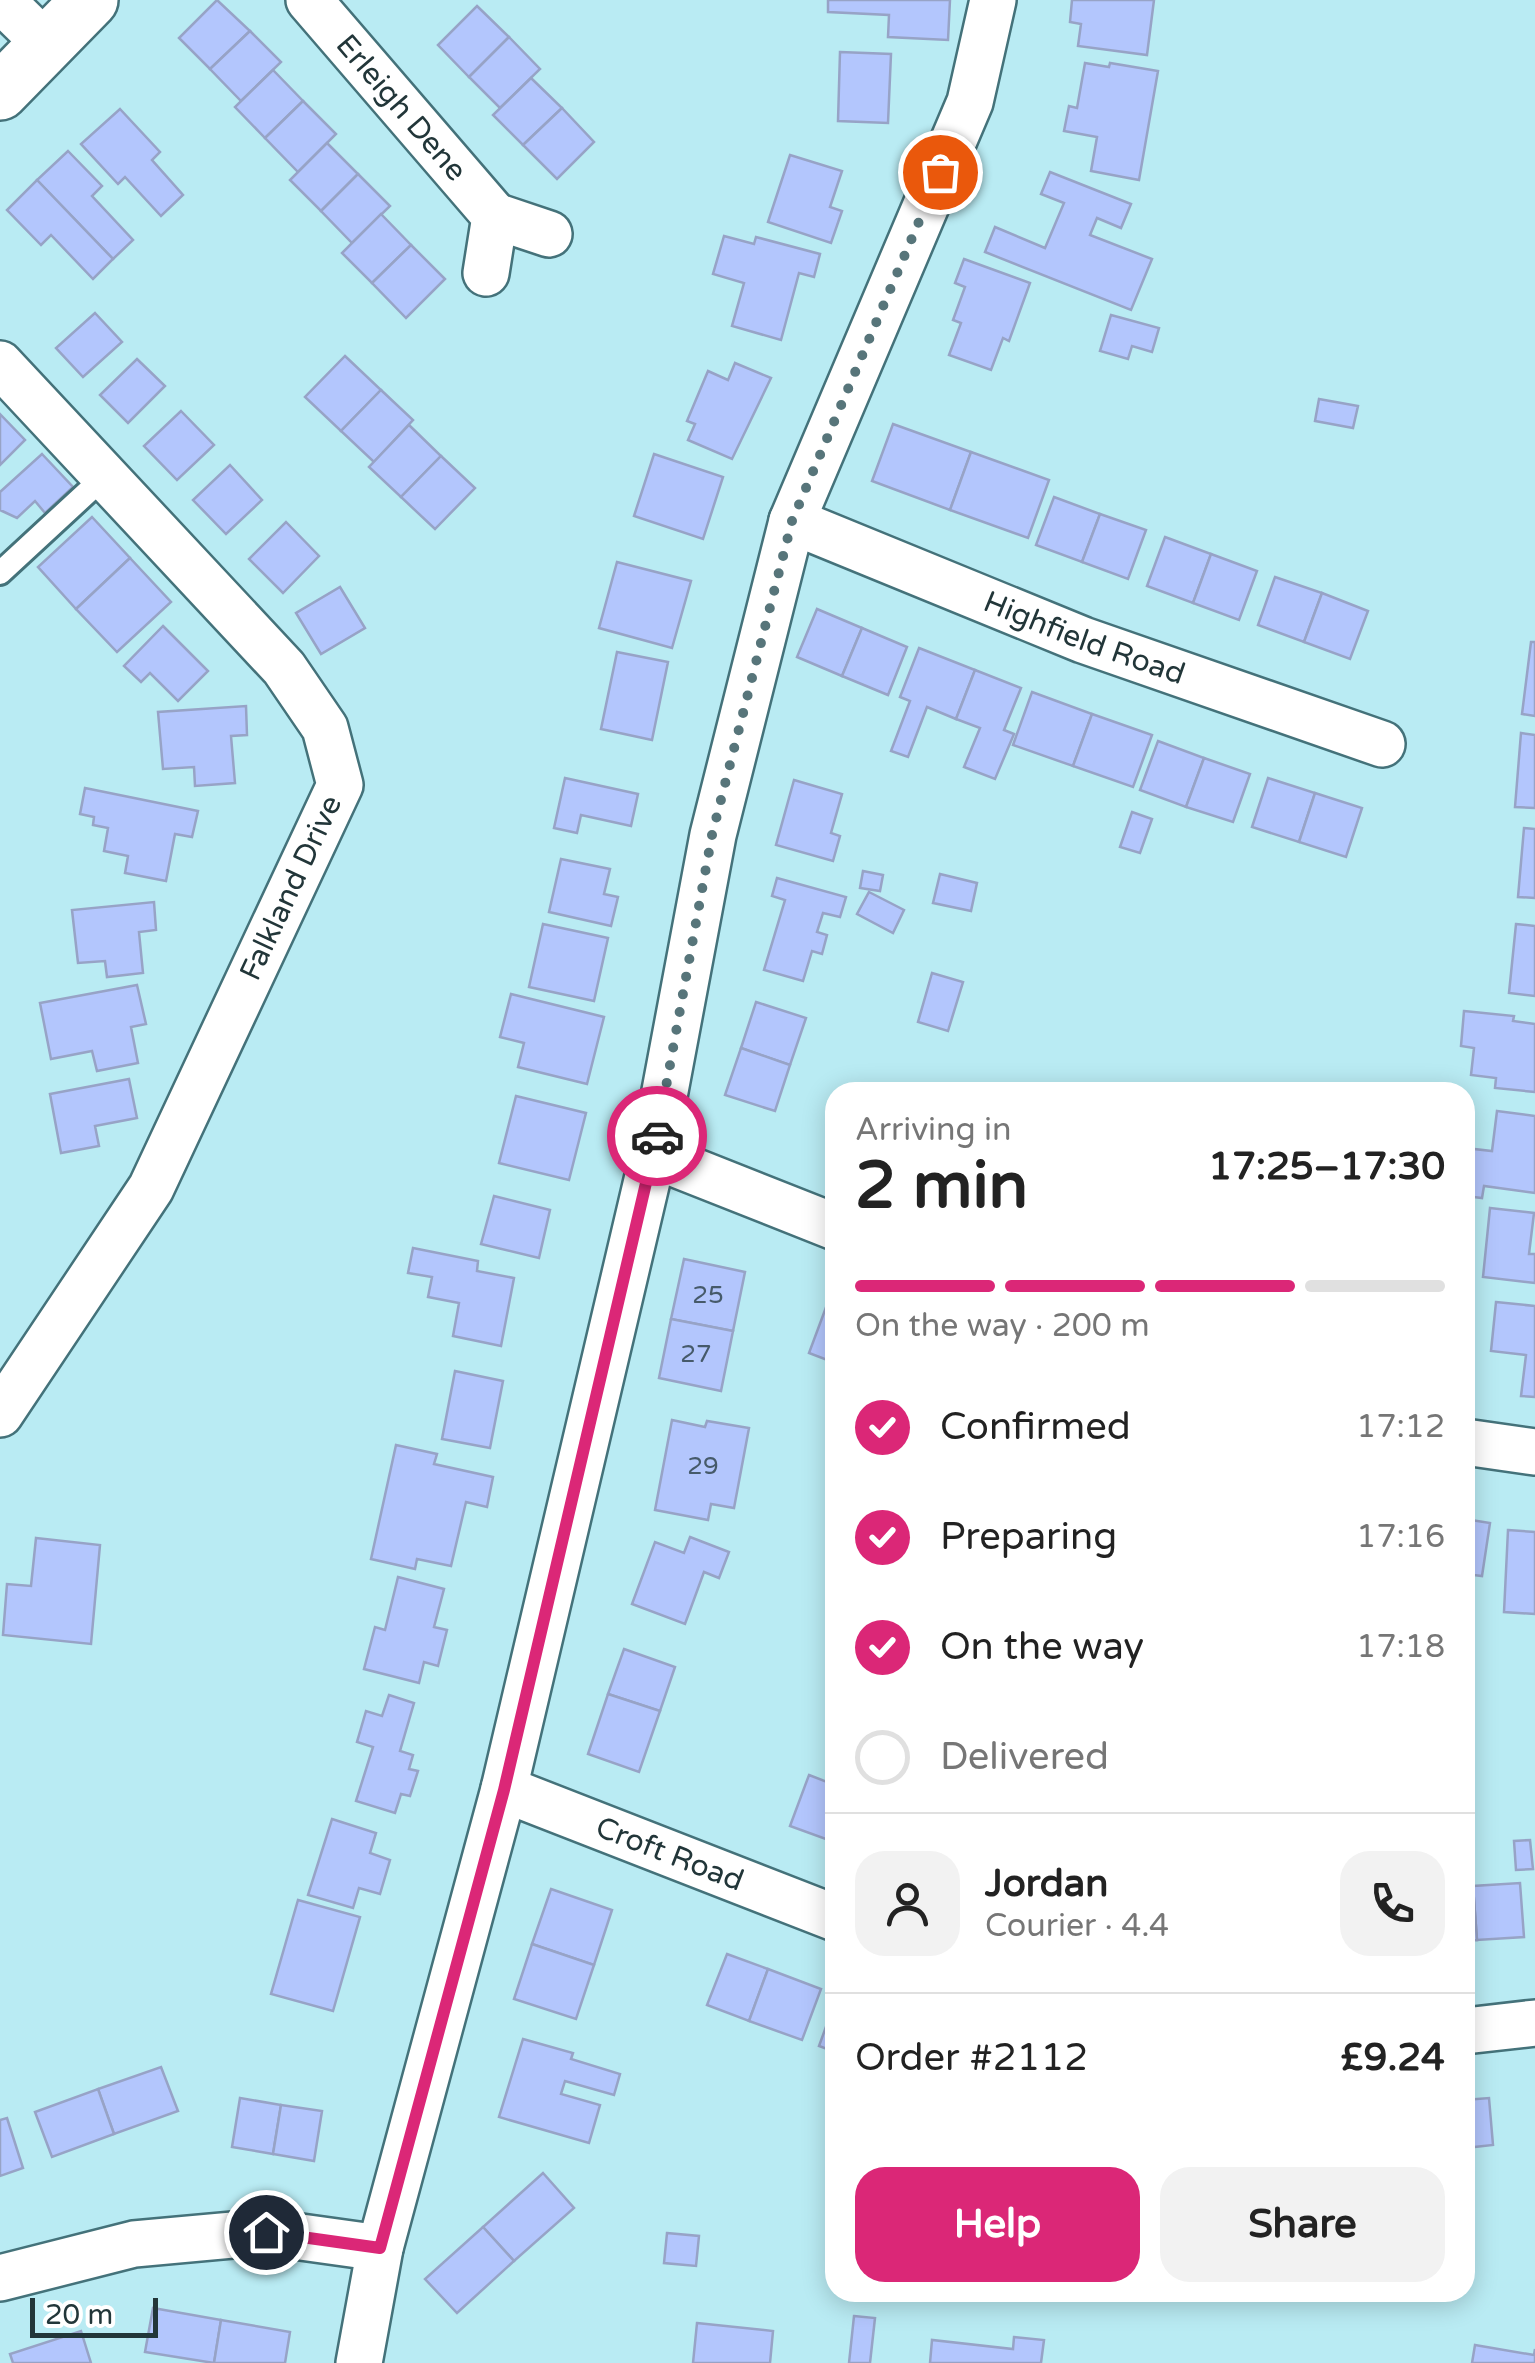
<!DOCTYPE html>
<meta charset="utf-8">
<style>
body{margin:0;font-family:"Varela Round",sans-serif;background:#f2f2f2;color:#222;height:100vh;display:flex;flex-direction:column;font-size:38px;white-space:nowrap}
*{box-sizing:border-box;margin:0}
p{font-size:32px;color:#767676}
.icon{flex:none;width:55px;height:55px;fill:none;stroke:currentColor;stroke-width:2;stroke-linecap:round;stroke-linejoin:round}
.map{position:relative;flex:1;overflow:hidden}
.drawer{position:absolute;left:825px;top:1082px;width:650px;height:1220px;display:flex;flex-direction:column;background:#fff;border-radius:30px;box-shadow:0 5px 25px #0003}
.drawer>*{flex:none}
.scale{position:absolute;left:30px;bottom:25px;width:128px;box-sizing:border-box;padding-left:10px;border:5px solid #223639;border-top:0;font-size:28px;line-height:35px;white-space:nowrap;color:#223639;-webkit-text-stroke:8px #fff;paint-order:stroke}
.pin{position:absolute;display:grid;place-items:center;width:85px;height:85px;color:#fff;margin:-42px;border:5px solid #fff;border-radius:50%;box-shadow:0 2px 10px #0007}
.courier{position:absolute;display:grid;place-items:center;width:100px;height:100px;margin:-50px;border:8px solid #db2777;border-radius:50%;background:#fff;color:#222;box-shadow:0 2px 12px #0007}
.headline em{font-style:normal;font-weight:700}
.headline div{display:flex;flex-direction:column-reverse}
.headline{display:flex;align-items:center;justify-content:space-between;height:170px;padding:0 30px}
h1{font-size:65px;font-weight:700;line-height:75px}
.bar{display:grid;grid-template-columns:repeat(4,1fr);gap:15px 10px;align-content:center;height:120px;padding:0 30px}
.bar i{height:12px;border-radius:8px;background:#e0e0e0}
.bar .current{background:#db2777}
.bar p{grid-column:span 4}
.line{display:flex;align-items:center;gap:25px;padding:0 30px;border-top:2px solid #e0e0e0}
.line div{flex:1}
.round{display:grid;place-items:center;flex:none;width:105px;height:105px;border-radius:30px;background:#f2f2f2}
ol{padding:0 30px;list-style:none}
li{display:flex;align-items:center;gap:30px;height:110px}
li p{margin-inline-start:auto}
li .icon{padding:10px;border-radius:50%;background:#db2777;color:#fff;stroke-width:4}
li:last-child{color:#767676}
li i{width:55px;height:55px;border:5px solid #e0e0e0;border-radius:50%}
.cta{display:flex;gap:20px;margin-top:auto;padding:20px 30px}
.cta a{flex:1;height:115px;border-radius:30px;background:#db2777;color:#fff;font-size:40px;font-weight:700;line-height:115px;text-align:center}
.cta a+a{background:#f2f2f2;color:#222}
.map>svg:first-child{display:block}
.building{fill:#b3c6fd;stroke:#97a3c6;stroke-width:2.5}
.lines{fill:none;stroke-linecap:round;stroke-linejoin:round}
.lane-casing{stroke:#44727a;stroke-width:28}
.street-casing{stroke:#44727a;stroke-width:50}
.primary-casing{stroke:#44727a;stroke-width:60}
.lane{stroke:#fff;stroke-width:22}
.street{stroke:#fff;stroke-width:45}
.primary{stroke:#fff;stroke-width:55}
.done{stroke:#57757a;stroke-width:10;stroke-dasharray:0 18}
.route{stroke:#db2777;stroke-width:12}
.labels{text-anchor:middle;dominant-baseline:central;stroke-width:8;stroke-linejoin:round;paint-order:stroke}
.number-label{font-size:25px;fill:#465a6a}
.street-label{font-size:30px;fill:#223639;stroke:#fff}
</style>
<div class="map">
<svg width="1535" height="2363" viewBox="0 0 1535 2363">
<rect width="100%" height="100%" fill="#b9ebf3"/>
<g class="building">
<polygon points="217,0 250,31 210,69 179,38"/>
<polygon points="828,0 950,0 948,40 888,37 889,15 828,12"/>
<polygon points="1072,0 1154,0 1147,55 1078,46 1081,24 1070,22"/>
<polygon points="477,6 509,37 469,77 438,45"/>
<polygon points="250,31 281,62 241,101 210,69"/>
<polygon points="509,37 540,69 500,108 469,77"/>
<polygon points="840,52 891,54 888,123 838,121"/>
<polygon points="1085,63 1109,67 1110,63 1158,71 1139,180 1091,171 1097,137 1064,131 1069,106 1077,108"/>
<polygon points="273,70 303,101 265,138 235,107"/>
<polygon points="531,78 562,108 523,145 493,115"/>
<polygon points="303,101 336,134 298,172 265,138"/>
<polygon points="562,108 594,142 557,179 523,145"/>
<polygon points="120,109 160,152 152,160 183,195 161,216 125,177 118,184 81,144"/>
<polygon points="327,143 358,174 321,211 290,180"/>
<polygon points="68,151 102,186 92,196 133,240 113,259 37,180"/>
<polygon points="790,155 842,171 830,207 842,211 831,243 768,222"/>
<polygon points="1050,172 1131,204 1121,228 1097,218 1090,235 1152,259 1131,310 985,252 995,227 1045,248 1064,203 1041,194"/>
<polygon points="358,174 390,206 352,243 321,211"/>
<polygon points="37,180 113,259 93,279 51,235 41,245 7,210"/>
<polygon points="381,214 411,245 372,283 342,253"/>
<polygon points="724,236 754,244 756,237 820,254 814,277 799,273 781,340 732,326 744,283 713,274"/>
<polygon points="411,245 445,279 406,318 372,283"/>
<polygon points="964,259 1030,283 1009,341 1003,338 991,370 949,355 961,323 953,320 965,287 955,283"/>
<polygon points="95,313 122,342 83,377 56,348"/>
<polygon points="1111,315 1159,328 1152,352 1132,346 1128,359 1100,351"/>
<polygon points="345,356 381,390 341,431 305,397"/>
<polygon points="137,359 165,386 128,423 100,395"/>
<polygon points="735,363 771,378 732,459 688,440 695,424 687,421 708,371 728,380"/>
<polygon points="381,390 413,420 374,462 341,431"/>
<polygon points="1319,399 1358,406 1353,428 1315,421"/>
<polygon points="181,411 214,445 177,480 144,446"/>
<polygon points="0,414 25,440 0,465"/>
<polygon points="893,424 971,452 950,510 872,481"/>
<polygon points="409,425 441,456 401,497 369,467"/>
<polygon points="971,452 1049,480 1028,538 950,510"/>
<polygon points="42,454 73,487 45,513 35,501 17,518 0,510 0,492"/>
<polygon points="654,454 723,477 703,539 634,516"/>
<polygon points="441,456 475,488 435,529 401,497"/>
<polygon points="230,465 262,500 226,534 193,500"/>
<polygon points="1054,497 1100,514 1082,562 1036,545"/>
<polygon points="1100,514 1146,530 1128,579 1082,562"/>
<polygon points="92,517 130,558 76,609 38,567"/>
<polygon points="286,522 319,556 283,593 249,559"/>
<polygon points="1165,537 1211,554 1193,603 1147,586"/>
<polygon points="1211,554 1257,571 1239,620 1193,603"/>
<polygon points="130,558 171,602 117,652 76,609"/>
<polygon points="617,562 691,581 672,648 599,628"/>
<polygon points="1275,577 1322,593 1304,642 1258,625"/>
<polygon points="340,587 365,628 321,654 296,613"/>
<polygon points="1322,593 1368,611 1350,659 1304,642"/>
<polygon points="817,609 862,628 842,676 797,657"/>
<polygon points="163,626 208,671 178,701 150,673 141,682 124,666"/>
<polygon points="862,628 907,647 888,695 842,676"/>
<polygon points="1531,642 1535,642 1535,716 1522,714"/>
<polygon points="919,648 975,670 956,719 927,707 908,757 891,751 910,701 900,697"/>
<polygon points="617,652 668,662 652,740 601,729"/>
<polygon points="975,670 1021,688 1004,730 1014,734 995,779 964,767 980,728 956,719"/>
<polygon points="1032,692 1092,714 1073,766 1013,745"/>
<polygon points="246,706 247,735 231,736 235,783 195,786 194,767 163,769 158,712"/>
<polygon points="1092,714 1152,735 1133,787 1073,766"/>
<polygon points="1521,733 1535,735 1535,808 1515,807"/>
<polygon points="1158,741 1204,758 1186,807 1140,790"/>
<polygon points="1204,758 1250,774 1233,822 1186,807"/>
<polygon points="565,778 638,794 631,826 581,815 577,833 554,828"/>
<polygon points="1268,778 1315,793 1299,842 1252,827"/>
<polygon points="794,780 842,794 831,833 840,836 833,861 776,845"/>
<polygon points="85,788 198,811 192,837 175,834 166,881 125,873 128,856 104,851 108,828 93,825 94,817 80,814"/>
<polygon points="1315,793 1362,808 1346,857 1299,842"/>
<polygon points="1132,812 1152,819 1140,853 1120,847"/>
<polygon points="1524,828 1535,829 1535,898 1518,897"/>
<polygon points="561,859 610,869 604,894 618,897 611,926 549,912"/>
<polygon points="863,871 883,875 880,891 860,888"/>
<polygon points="940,874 977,883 971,911 933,903"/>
<polygon points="777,878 846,897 840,917 823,913 817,932 827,935 822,954 812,951 803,981 764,970 785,900 772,896"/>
<polygon points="869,892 904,910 893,933 857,914"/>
<polygon points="154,902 156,930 139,932 143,973 107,977 105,961 78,963 72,910"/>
<polygon points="543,924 608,938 594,1001 529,987"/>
<polygon points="1516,924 1535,926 1535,996 1509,993"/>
<polygon points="932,973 963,982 948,1031 918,1022"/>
<polygon points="137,985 146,1024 131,1027 138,1063 97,1071 92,1051 51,1059 40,1003"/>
<polygon points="511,994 604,1017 587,1084 518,1067 524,1043 500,1037"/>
<polygon points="756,1002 806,1018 790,1065 741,1048"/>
<polygon points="1464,1011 1514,1016 1513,1021 1535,1024 1535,1092 1495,1088 1496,1078 1471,1075 1474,1048 1461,1046"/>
<polygon points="741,1048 790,1065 775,1111 725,1095"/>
<polygon points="129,1079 137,1118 95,1126 99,1146 61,1153 50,1094"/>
<polygon points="516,1096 586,1113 569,1180 499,1163"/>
<polygon points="1497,1111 1535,1116 1535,1193 1484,1186 1482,1198 1465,1196 1465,1148 1492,1151"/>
<polygon points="494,1196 550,1210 539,1258 481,1244"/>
<polygon points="1490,1208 1534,1213 1529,1254 1535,1254 1535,1283 1483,1277"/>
<polygon points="413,1248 478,1261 477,1271 514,1278 501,1346 453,1336 459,1303 428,1297 432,1277 408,1273"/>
<polygon points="684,1259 745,1272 733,1331 671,1319"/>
<polygon points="828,1302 835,1305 835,1363 809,1353"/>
<polygon points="1496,1302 1535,1306 1535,1397 1521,1396 1526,1355 1491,1351"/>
<polygon points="671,1319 733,1331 721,1391 659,1378"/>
<polygon points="455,1371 503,1381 490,1448 442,1439"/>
<polygon points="672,1420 705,1427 707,1421 749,1428 734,1508 711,1504 708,1520 655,1510"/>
<polygon points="396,1445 437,1454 434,1464 493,1477 487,1507 466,1502 451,1566 417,1559 415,1569 371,1559"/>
<polygon points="1465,1519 1490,1523 1482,1576 1465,1574"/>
<polygon points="1508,1530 1535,1532 1535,1614 1504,1612"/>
<polygon points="690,1537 729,1552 719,1578 704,1572 685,1624 632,1604 655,1542 684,1553"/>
<polygon points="36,1538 100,1545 91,1644 3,1635 7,1584 31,1586"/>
<polygon points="398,1577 444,1589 434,1627 447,1630 438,1666 424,1662 419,1683 364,1669 375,1627 385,1630"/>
<polygon points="624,1649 675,1667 660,1711 608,1694"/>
<polygon points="608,1694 660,1711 639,1772 588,1754"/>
<polygon points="389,1695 414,1703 400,1751 413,1755 409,1769 418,1771 410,1796 401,1794 395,1813 356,1801 373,1747 357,1742 366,1711 382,1716"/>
<polygon points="809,1775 835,1785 834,1842 790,1826"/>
<polygon points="332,1819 376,1833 370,1853 390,1860 380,1894 359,1888 353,1908 308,1895"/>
<polygon points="1530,1840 1533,1869 1516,1870 1514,1841"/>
<polygon points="1520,1883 1524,1937 1477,1940 1473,1886"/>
<polygon points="1473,1886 1477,1940 1465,1941 1465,1887"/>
<polygon points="551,1889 612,1910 594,1965 532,1944"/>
<polygon points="298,1900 360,1917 333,2011 271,1994"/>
<polygon points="532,1944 594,1965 576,2019 514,1999"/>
<polygon points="727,1954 768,1969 749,2021 707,2005"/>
<polygon points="768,1969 821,1989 802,2040 749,2021"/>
<polygon points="835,2002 835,2052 819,2046"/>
<polygon points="523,2039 573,2053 571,2059 620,2074 614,2095 565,2081 561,2094 600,2105 589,2143 499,2117"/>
<polygon points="161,2067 178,2111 114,2134 98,2089"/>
<polygon points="98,2089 114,2134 52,2157 35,2112"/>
<polygon points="240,2098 281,2105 273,2154 232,2147"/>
<polygon points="1489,2098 1493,2145 1465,2148 1465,2100"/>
<polygon points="281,2105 322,2111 314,2161 273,2154"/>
<polygon points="7,2118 23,2168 0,2176 0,2120"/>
<polygon points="543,2173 574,2208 514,2261 483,2227"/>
<polygon points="483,2227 514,2261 457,2313 425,2279"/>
<polygon points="667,2233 699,2236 696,2266 664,2263"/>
<polygon points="153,2308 221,2320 214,2363 145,2352"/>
<polygon points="854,2316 875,2318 870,2363 849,2363"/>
<polygon points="221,2320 290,2332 285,2363 214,2363"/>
<polygon points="697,2323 773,2331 770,2363 693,2363"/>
<polygon points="81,2331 91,2363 13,2363 10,2354"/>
<polygon points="1014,2337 1044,2340 1041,2363 930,2363 932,2340 1013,2349"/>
<polygon points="1475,2345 1534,2355 1535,2349 1535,2363 1472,2363"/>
</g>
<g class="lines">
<defs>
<polyline id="lane" points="0,573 106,475"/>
<g id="street">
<polyline points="1,0 47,45"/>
<path id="s1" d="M309,0l186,216 -9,57"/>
<polyline points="495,216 549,234"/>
<polyline points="0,364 284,668 325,728 340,785 151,1188 0,1414"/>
<path id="s2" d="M792,521l291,119 299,104"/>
<polyline points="653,1155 835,1227"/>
<polyline points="1465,1442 1535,1452"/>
<path id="s3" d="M504,1789l331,129"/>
<polyline points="1465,2031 1535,2023"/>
<polyline points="0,2278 134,2244 265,2232 380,2248"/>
<polyline points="359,2363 380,2248 504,1789 653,1155 713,835 792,521 970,102 993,0"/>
</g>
<polyline id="primary" points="0,92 90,0"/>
</defs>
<use href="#lane" class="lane-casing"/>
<use href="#street" class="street-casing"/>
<use href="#primary" class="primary-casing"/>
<use href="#lane" class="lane"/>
<use href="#street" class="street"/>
<use href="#primary" class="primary"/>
</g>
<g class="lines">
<polyline class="done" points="657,1136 712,835 792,521 940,172"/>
<polyline class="route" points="266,2232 380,2248 504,1790 657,1136"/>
</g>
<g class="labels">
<g class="number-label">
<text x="708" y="1295">25</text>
<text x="696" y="1354">27</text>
<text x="703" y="1466">29</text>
</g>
<g class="street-label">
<text stroke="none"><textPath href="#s1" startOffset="142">Erleigh Dene</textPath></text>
<text stroke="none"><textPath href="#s2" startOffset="315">Highfield Road</textPath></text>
<text transform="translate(291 888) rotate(-65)">Falkland Drive</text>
<text stroke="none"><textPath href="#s3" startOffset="178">Croft Road</textPath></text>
</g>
</g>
</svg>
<div class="scale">20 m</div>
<div class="pin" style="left:940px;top:172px;background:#ea580c"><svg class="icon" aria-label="bag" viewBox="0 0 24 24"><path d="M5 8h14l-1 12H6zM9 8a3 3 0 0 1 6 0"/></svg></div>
<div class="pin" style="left:266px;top:2232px;background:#1f2937"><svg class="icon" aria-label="home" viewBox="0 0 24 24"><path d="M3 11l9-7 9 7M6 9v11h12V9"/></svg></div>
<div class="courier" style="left:657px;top:1136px"><svg class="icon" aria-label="car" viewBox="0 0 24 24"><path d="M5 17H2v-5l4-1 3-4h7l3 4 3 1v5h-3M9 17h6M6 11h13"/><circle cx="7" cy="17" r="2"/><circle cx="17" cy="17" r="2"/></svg></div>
<section class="drawer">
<div class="headline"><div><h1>2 min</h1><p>Arriving in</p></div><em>17:25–17:30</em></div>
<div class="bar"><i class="current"></i><i class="current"></i><i class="current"></i><i></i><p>On the way · 200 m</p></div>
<ol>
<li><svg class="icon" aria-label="check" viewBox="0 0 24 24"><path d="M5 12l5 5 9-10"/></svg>Confirmed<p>17:12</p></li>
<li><svg class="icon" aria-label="check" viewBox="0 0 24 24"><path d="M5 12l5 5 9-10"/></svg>Preparing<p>17:16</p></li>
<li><svg class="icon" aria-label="check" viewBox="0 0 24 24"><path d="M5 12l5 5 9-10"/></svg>On the way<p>17:18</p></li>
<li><i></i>Delivered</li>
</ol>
<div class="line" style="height:180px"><a class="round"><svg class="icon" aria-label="person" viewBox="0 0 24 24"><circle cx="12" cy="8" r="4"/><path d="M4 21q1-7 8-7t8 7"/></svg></a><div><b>Jordan</b><p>Courier · 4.4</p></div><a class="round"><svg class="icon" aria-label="phone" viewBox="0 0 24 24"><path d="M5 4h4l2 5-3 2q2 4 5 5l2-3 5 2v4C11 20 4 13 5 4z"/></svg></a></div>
<div class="line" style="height:130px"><div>Order #2112</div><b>£9.24</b></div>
<div class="cta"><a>Help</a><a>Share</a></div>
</section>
</div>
